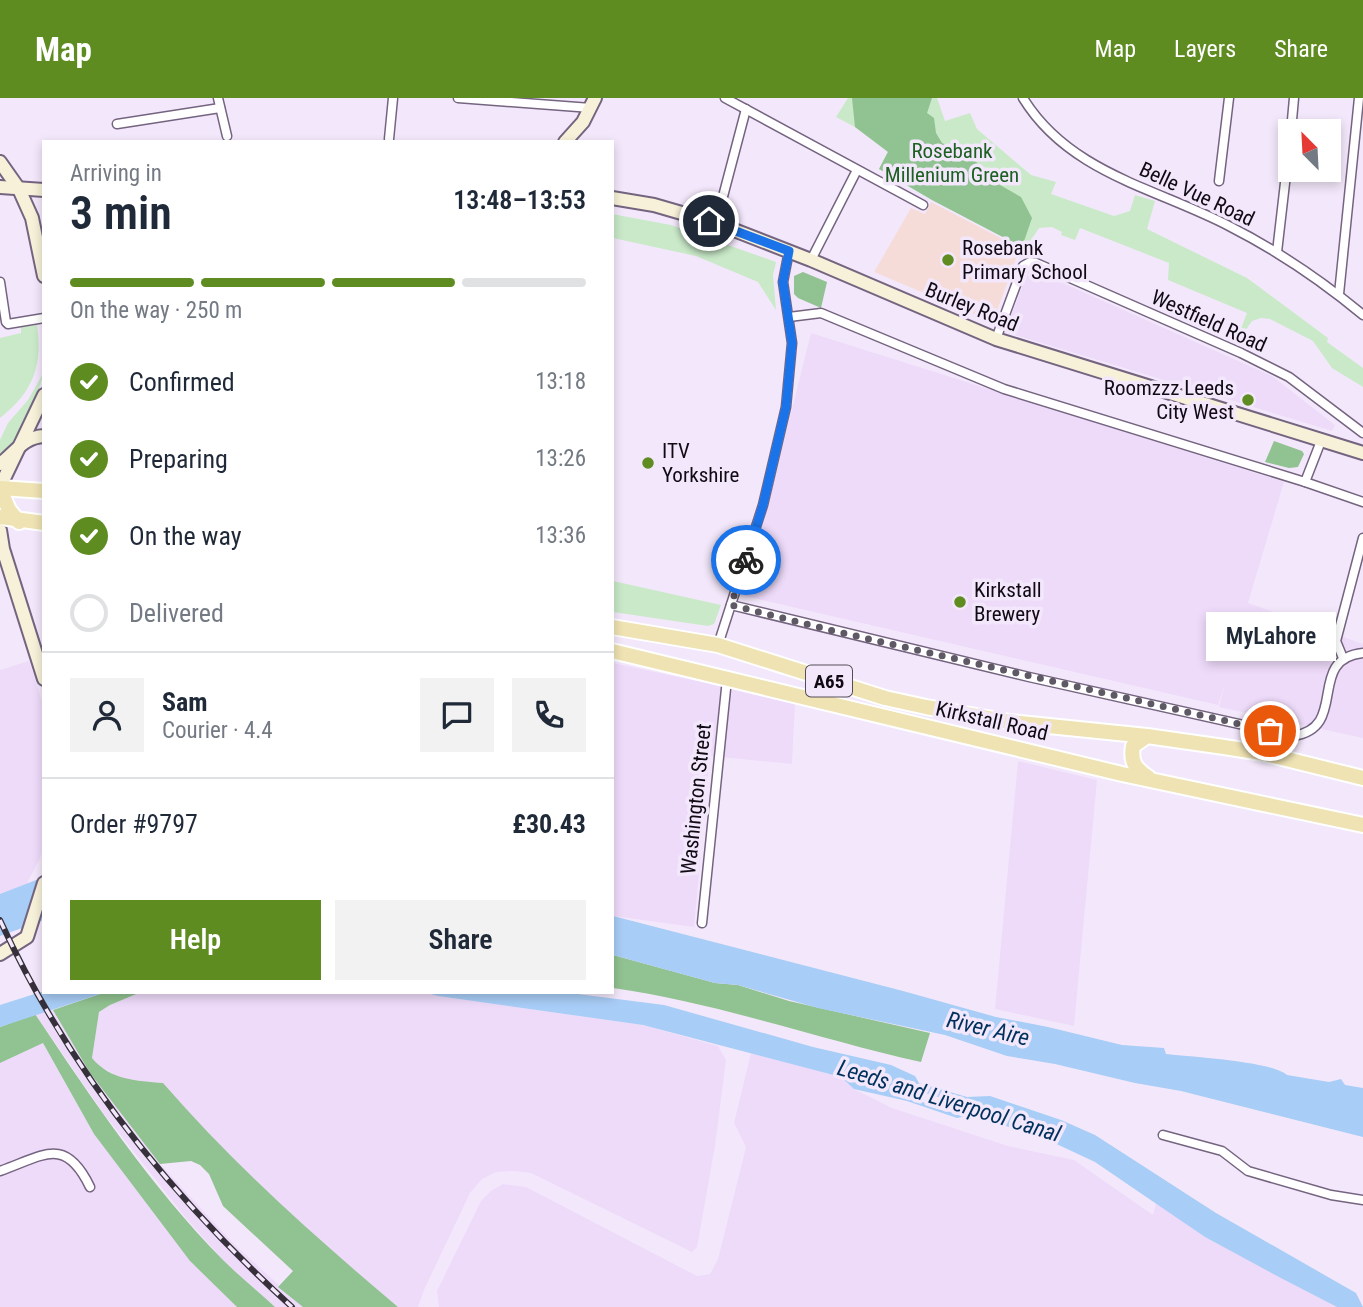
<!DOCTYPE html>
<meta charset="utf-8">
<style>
body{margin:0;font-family:"Roboto Condensed",sans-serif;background:#f2f2f3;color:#1f2937;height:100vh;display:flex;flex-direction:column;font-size:26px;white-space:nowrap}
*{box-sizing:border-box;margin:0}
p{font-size:23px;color:#747a83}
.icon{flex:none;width:38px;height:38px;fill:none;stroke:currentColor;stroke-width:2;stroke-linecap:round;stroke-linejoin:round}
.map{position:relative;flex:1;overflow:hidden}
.sheet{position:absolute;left:42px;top:42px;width:572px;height:854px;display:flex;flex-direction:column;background:#fff;border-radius:0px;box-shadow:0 4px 10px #0003}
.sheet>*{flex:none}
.needle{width:46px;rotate:336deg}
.buttons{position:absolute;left:1278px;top:21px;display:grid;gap:14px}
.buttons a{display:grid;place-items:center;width:63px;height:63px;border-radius:0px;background:#fff;box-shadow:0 4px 10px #0003;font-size:35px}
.pin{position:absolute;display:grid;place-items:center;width:60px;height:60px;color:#fff;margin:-30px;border:4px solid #fff;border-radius:50%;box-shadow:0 2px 7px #0007}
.courier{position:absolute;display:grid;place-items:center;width:70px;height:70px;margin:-35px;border:5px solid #1a73e8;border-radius:50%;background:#fff;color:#222;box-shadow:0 2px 9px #0007}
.bubble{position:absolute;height:49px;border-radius:0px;background:#fff;box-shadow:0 4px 10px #0003;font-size:23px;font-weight:600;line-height:49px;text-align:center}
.headline em{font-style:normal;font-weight:600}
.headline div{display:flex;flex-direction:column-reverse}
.headline{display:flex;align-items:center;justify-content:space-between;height:119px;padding:0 28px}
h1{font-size:46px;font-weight:600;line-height:52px}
.bar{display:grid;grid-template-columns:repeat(4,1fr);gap:10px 7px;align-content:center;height:84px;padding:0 28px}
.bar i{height:9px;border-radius:5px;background:#e0e1e3}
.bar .active{background:#5e8c20}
.bar p{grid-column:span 4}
.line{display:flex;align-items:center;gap:18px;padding:0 28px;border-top:2px solid #e0e1e3}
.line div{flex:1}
.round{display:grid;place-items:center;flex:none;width:74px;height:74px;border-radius:0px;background:#f2f2f3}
ol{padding:0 28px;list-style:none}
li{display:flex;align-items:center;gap:21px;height:77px}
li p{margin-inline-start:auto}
li .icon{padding:7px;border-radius:50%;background:#5e8c20;color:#fff;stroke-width:4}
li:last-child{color:#747a83}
li i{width:38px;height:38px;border:4px solid #e0e1e3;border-radius:50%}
.action{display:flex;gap:14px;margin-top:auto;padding:14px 28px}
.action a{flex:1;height:80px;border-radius:0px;background:#5e8c20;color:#fff;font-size:28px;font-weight:600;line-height:80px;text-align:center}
.action a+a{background:#f2f2f3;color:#1f2937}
header{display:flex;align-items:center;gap:42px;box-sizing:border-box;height:98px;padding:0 35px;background:#5e8c20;color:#fff}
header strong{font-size:33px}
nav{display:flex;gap:38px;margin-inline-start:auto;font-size:24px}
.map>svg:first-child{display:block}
.built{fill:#eedbfa}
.education{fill:#f6dcd9}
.green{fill:#c9e9c8}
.forest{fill:#91c291}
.water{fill:#a8cdf6;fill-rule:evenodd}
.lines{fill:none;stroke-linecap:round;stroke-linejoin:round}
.street-casing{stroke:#756480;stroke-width:11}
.secondary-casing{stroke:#756480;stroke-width:16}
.primary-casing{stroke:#fff;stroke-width:18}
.street{stroke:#fff;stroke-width:8}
.secondary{stroke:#f7f1d9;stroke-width:12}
.primary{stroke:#efe2b3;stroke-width:14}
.rail-casing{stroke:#36303b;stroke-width:6}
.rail{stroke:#f3e8fb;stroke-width:3.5;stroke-dasharray:10;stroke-linecap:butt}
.done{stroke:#5f5865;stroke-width:7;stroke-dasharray:0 12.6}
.route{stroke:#1a73e8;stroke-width:9}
.poi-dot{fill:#5e8c20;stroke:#f3e8fb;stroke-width:2.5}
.labels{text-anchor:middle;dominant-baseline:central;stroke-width:7;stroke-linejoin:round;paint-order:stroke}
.shield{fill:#f3e8fb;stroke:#544d59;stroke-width:2}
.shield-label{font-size:19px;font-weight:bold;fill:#100a14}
.park-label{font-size:21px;fill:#1d6022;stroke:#f3e8fb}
.street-label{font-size:21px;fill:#100a14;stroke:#f3e8fb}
.poi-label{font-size:21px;fill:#100a14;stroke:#f3e8fb;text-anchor:start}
.water-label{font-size:23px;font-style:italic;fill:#00315d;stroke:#f3e8fb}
</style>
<header>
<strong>Map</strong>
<nav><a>Map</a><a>Layers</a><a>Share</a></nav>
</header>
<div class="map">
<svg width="1363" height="1209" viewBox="0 0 1363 1209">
<rect width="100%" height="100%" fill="#f3e8fb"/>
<g class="built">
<polygon points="1029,170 1272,278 1335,327 1332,333 1005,234"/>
<polygon points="811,235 1284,384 1248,505 1363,546 1363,640 1219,609 1225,586 1218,607 745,498"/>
<polygon points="29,563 44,610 44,738 41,758 27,786 0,797 0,572"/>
<polygon points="613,565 795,604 792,666 710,658 694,829 613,818"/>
<polygon points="1018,663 1097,682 1074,928 995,911"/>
<polygon points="141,894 423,894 438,898 643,927 718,948 726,962 715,1048 697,1149 692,1154 531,1075 513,1073 496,1074 482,1081 470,1095 424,1192 418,1209 398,1209 309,1134 234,1063 163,986 127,983 99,968 92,960 99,914 110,907"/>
<polygon points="53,912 90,975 160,1066 234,1146 303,1209 275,1209 224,1163 185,1119 104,1016 35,916"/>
<polygon points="43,945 94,1036 190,1163 237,1209 0,1209 0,965"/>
<polygon points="751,955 841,979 854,991 892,1010 1008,1048 1074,1062 1153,1117 1156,1105 1205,1139 1337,1209 439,1209 437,1193 481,1103 491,1093 503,1086 526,1089 697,1178 710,1176 718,1161 746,1049 734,1025"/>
</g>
<polygon class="education" points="931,104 1020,150 993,224 874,174 911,110 925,116"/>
<g class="green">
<polygon points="848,0 937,0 945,23 970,15 977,31 1031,77 1056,84 1051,96 1114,118 1130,113 1135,97 1155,103 1147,131 1247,180 1328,240 1327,244 1363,270 1363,289 1332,270 1313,243 1270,221 1261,220 1252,223 1241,239 1238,238 1247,215 1168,182 1169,165 1080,130 1075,142 1061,137 1062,134 1052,129 1039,130 1029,145 1024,143 1022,149 932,102 879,71 888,53 855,29 836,19"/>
<polygon points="612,116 671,127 776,164 773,177 776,212 758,184 696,158 613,140"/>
<path d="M37,227c6,41 -4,67 -37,93v-80l21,-5v-6z"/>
<path d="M44,274c-9,31 -22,63 -44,87v-19l8,-17 20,-23z"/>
<polygon points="612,483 613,483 721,507 714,526 708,528 613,514"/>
</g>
<g class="forest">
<polygon points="852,0 932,0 927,15 934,20 936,35 942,45 970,58 1000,87 1021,99 1032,120 1022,149 932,102 879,71 888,54 855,29"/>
<polygon points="803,174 827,184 821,210 798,200 794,196 794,178"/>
<polygon points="1274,343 1302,353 1304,356 1298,369 1289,370 1265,364"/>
<path d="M613,857l102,28 23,2 51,16 141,32 -9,29c-103,-23 -203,-59 -308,-74z"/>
<path d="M106,894h35l-31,13 -11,7 -7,46c18,22 45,23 71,25 72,83 152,154 235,224h-95l-25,-20 15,-16 -70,-65 -14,-32 -9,-9 -9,-4 -31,3 -70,-91 -37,-63z"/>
<path d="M35,916c57,85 116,173 188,246 17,17 35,31 52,47h-38l-47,-46 -96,-127 -51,-91 -43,20v-36z"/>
</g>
<g class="water">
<polygon points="44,779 44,822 0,838 0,796"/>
<path d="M613,818l290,75 93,26 52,10 74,18 42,3 2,6c25,3 105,7 121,21l42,7 12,-3 4,6 18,3v49l-182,-46 -46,-8 -80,-19 -48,-8 -62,-21 -127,-27 -80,-23 -23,-2 -102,-28z"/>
<polygon points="44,893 44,894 106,894 0,929 0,907"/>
<path d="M423,894h139l102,13 149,42 78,18 24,11 4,7 48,14 23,-1 71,24 34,15 121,78 140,80 7,14h-26l-58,-30 -74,-40 -110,-75 -47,-22 -75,-25 -16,3 -50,-17 -53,-12 -13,-12 -198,-52 -205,-29zM914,992l51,15 1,3 -8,5c-15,-1 -37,-8 -45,-21z"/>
</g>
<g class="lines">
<defs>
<g id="street">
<polyline points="218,0 227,38"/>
<polyline points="458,0 591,10"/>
<polyline points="725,0 923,107"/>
<path d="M1023,0c46,75 133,90 206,128 49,25 92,54 134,89"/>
<polyline points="117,26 220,10"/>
<polyline points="1291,33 1294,0"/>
<polyline points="389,41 393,0"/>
<polyline points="1219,83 1229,0"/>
<polyline points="716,125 746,11"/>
<polyline points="1277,154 1290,42"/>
<polyline points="811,162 857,72"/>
<polyline points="0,184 6,224 8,226 44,220"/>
<polyline points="1339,196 1359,0"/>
<polyline points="789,219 821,215 1004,291 1305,384 1363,404"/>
<polyline points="996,241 1023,168 1030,164 1036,165 1241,255 1289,279 1363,335"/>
<polyline points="1305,384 1321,343"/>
<path d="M731,507l298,72 264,59c57,-8 12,-77 70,-83"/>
<polyline points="718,547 763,407 786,309 792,245 783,184 789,153"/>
<polyline points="1343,560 1336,543 1363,440"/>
<polyline points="702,825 727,581"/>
<polyline points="1163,1037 1222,1053 1248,1073 1331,1097 1363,1102"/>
<path d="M0,1073c43,-15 65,-36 90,16"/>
</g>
<g id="secondary">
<polyline points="565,44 583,24 595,0"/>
<polyline points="0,64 19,91 32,120 44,178"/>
<polyline points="0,89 44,92"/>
<polyline points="612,100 654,107 716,125 811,162 996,241 1363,355"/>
<path d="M0,366c15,-11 23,-27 44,-28"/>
<polyline points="0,389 44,297"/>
<polyline points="0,432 3,451 44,581"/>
<polyline points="0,856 27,839 44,785"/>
</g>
<g id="primary">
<polyline points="0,390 44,393"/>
<polyline points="0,391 9,412 19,424"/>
<polyline points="0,419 44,425"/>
<polyline points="612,529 718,547 885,600 926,609 1010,624 1147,638 1224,649 1262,655 1363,680"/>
<polyline points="612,553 1122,676 1363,727"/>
<path d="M1147,638l-14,10c-3,17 3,23 16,32"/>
</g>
</defs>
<use href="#street" class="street-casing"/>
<use href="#secondary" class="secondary-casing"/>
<use href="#primary" class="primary-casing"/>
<use href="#street" class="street"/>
<use href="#secondary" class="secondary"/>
<use href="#primary" class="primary"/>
<defs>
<path id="rail" d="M0,822c68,149 171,277 292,387"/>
</defs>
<use href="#rail" class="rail-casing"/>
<use href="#rail" class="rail"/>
</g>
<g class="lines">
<polyline class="done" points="746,462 731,507 834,533 1270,633"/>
<polyline class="route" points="709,123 789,153 783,184 792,245 786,309 763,407 746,462"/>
</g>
<g class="poi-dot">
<circle cx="948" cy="162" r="7"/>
<circle cx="1248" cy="302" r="7"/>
<circle cx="648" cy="365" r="7"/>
<circle cx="960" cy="504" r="7"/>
</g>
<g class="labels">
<rect class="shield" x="806" y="567.5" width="46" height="31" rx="5"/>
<g class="shield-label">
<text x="829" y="583">A65</text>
</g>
<g class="park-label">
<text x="952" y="53">Rosebank<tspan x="952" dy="24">Millenium Green</tspan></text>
</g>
<g class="street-label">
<text transform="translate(1197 96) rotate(25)">Belle Vue Road</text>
<text transform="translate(972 209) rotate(22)">Burley Road</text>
<text transform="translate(1209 223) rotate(24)">Westfield Road</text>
<text transform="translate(992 623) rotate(13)">Kirkstall Road</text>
<text transform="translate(696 701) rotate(-84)">Washington Street</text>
</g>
<g class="poi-label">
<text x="962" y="150">Rosebank<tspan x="962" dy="24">Primary School</tspan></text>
<text x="1234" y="290" text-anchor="end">Roomzzz Leeds<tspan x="1234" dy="24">City West</tspan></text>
<text x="662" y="353">ITV<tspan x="662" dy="24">Yorkshire</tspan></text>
<text x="974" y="492">Kirkstall<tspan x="974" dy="24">Brewery</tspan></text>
</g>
<g class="water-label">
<text transform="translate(988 931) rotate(13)">River Aire</text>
<text transform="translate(949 1003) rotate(17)">Leeds and Liverpool Canal</text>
</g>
</g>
</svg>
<div class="buttons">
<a><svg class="needle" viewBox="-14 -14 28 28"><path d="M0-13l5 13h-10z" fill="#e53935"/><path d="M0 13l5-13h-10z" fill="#747a83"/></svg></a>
</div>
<div class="pin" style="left:1270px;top:633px;background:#ea580c"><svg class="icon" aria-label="bag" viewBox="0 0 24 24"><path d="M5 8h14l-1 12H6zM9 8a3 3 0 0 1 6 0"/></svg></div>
<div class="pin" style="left:709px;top:123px;background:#1f2937"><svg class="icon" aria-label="home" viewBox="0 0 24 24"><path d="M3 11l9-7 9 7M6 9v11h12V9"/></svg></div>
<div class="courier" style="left:746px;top:462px"><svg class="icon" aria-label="bike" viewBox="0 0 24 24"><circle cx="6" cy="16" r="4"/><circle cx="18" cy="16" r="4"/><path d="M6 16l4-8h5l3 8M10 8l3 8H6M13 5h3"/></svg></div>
<div class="bubble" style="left:1206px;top:514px;width:130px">MyLahore</div>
<section class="sheet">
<div class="headline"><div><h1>3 min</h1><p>Arriving in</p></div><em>13:48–13:53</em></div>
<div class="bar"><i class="active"></i><i class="active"></i><i class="active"></i><i></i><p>On the way · 250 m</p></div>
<ol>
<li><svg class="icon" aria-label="check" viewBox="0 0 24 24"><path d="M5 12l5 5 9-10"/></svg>Confirmed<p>13:18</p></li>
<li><svg class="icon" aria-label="check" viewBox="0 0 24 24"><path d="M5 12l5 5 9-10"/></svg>Preparing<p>13:26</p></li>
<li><svg class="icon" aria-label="check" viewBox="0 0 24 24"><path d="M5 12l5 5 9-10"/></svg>On the way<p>13:36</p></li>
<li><i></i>Delivered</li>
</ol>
<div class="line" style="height:126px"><a class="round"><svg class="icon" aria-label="person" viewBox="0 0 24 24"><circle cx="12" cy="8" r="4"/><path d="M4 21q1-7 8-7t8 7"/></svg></a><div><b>Sam</b><p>Courier · 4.4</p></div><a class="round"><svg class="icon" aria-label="chat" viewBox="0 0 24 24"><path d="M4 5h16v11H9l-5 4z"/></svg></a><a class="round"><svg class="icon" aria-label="phone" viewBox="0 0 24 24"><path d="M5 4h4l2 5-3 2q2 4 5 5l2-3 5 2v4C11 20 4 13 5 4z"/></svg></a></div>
<div class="line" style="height:91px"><div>Order #9797</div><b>£30.43</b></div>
<div class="action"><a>Help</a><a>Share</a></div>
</section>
</div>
